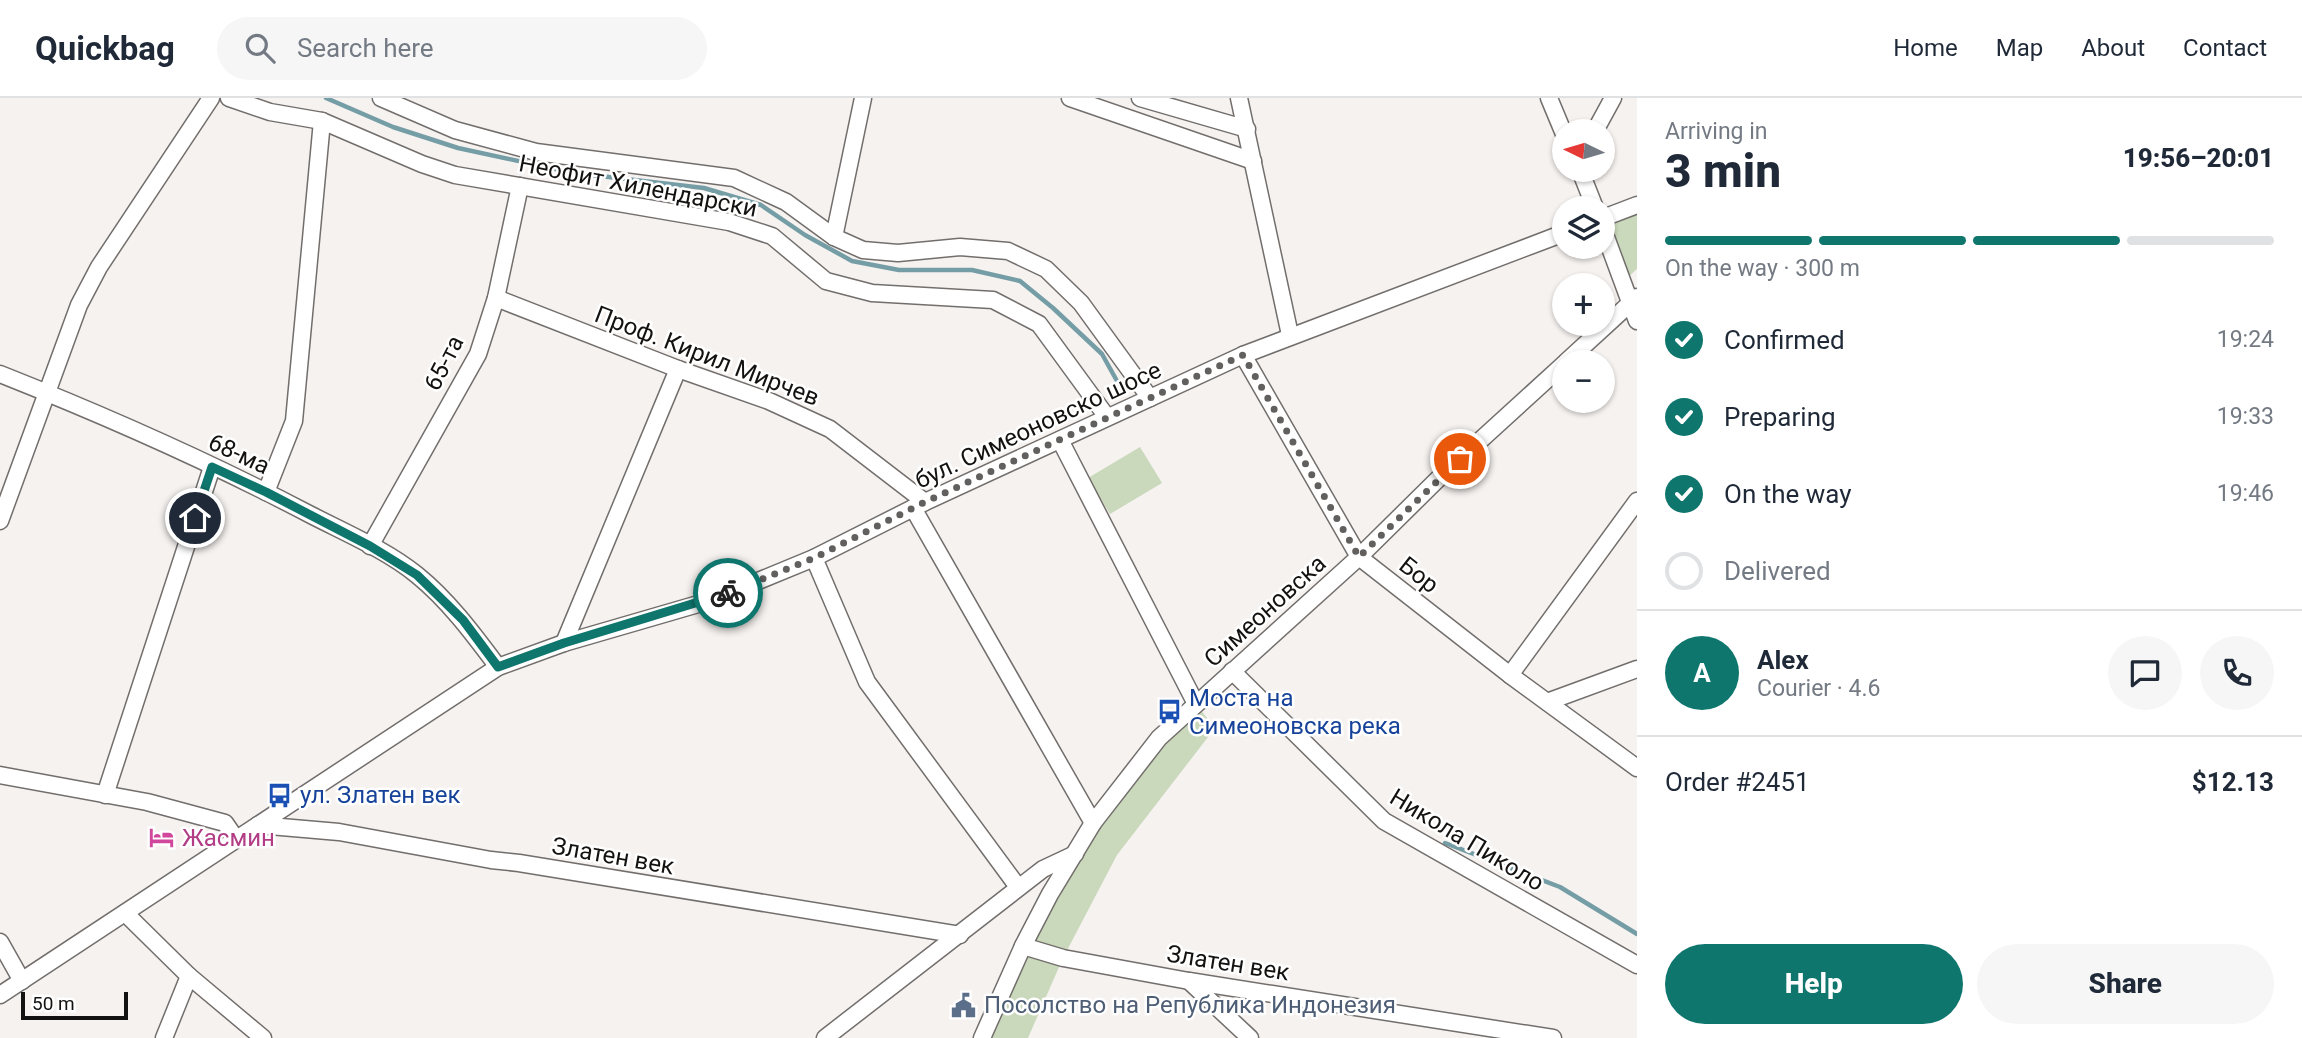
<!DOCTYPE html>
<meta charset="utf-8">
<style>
body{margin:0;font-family:Roboto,sans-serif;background:#f6f6f7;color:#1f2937;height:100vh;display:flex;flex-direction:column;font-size:26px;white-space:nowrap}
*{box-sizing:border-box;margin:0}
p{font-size:23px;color:#747a83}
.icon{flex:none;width:38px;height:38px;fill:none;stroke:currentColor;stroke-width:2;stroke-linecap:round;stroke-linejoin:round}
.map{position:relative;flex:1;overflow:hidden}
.side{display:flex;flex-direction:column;background:#fff;width:665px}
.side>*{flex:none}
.needle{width:46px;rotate:275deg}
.tools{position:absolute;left:1552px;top:21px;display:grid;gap:14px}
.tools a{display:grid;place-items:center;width:63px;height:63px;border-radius:50%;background:#fff;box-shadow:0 2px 5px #0004;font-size:35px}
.scale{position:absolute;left:21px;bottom:18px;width:107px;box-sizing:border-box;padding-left:7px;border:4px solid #131211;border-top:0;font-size:19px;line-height:24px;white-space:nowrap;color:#131211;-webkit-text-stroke:5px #fff;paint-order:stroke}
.pin{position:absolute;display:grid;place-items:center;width:60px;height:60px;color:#fff;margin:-30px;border:4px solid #fff;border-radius:50%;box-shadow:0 2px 7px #0007}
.courier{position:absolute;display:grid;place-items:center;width:70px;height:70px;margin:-35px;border:5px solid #0f766e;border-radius:50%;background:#fff;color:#222;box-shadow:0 2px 9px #0007}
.head em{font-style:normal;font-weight:800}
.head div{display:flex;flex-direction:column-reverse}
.head{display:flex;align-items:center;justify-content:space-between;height:119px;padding:0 28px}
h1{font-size:46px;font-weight:800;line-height:52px}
.bar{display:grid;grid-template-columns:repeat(4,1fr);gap:10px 7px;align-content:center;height:84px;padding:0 28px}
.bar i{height:9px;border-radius:5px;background:#e0e1e3}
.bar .current{background:#0f766e}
.bar p{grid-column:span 4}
.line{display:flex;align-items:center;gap:18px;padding:0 28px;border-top:2px solid #e0e1e3}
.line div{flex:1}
.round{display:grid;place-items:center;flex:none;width:74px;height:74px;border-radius:37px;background:#f6f6f7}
ol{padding:0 28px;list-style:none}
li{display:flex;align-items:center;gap:21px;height:77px}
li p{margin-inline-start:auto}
li .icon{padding:7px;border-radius:50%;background:#0f766e;color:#fff;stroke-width:4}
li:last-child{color:#747a83}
li i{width:38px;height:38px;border:4px solid #e0e1e3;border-radius:50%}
.cta{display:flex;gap:14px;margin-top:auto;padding:14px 28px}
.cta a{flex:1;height:80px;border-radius:42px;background:#0f766e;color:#fff;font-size:28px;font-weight:800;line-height:80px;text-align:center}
.cta a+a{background:#f6f6f7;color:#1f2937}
header{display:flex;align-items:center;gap:42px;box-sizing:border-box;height:98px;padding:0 35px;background:#fff;border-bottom:2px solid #e0e1e3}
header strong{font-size:33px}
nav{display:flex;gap:38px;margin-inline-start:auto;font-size:24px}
.search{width:490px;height:63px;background:#f6f6f7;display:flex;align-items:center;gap:18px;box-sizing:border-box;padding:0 24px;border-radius:38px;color:#747a83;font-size:26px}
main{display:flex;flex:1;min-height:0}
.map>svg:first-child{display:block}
.green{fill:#cad8bb}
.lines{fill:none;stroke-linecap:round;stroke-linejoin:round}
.stream{stroke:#759da6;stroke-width:4.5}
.minor-casing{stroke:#726e6c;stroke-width:19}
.minor{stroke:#fff;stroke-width:16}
.done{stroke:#62605f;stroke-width:7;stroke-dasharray:0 12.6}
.route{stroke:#0f766e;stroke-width:9}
.labels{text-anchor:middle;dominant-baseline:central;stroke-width:5;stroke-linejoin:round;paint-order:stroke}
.street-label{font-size:24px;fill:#131211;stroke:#fff}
.transit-label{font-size:24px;fill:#164399;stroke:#fff;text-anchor:start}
.hotel-label{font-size:24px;fill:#b23c85;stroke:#fff;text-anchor:start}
.service-label{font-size:24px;fill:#4e5e75;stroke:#fff;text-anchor:start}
</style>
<header>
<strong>Quickbag</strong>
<div class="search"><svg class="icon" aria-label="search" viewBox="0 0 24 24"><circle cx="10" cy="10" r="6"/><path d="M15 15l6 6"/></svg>Search here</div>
<nav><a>Home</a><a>Map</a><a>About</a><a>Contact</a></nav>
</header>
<main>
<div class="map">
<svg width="1637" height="940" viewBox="0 0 1637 940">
<rect width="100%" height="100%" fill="#f6f2f0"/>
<g class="green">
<polygon points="1637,116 1637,171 1627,180 1607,128"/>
<polygon points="1140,349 1162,385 1110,416 1088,380"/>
<polygon points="1196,606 1215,630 1117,757 1063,860 1028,940 982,940 1093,725"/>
</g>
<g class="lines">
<g class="stream">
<polyline points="326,0 393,29 458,50 574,75 704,90 761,107 805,137 852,163 899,172 972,172 1020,183 1053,210 1102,256 1122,292"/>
<polyline points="1445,745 1560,789 1637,836"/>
</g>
<defs>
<g id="minor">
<polyline points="229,0 270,14 322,23 422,66 455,77 729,124 772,138 826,183 872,195 993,202 1039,226 1107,319"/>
<polyline points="381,0 455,32 536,54 734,80 786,104 834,139 863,152 898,155 960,149 1008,153 1046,171 1081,205 1150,300"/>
<polyline points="1070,0 1253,63"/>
<polyline points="1140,0 1247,31"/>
<polyline points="1239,0 1290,237"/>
<polyline points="1549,0 1564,36"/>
<polyline points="1595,33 1613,0"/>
<polyline points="1580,72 1595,110"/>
<polyline points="1603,120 1637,107"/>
<polyline points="1603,131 1637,223"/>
<polyline points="834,139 863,0"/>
<polyline points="496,200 678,271 769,303 830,331 925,404"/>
<polyline points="1243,257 1359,459 1510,577 1637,670"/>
<polyline points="1566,264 1637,199"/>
<path d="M0,276c106,42 210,88 311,141 35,18 75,35 106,60 32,26 57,60 81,92"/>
<polyline points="1060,342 1196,606"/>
<polyline points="266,394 294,323 322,23"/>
<polyline points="913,410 1093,725"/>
<polyline points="0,423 79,207 99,169 211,0"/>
<polyline points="370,448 478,256 496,200 520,88"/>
<polyline points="814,460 867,584 1018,789"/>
<polyline points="564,545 678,271"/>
<polyline points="1232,573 1384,723 1637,867"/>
<polyline points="1510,577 1637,403"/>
<polyline points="1547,604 1637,571"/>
<polyline points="0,677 147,704 225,725 236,741"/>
<polyline points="105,697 212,369"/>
<polyline points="258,727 339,734 491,762 519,765 960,837"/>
<polyline points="125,815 189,878 263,940"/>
<polyline points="0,844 22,883"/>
<polyline points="1023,848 1063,860 1189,883 1553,940"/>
<polyline points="1189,883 1250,940"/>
<polyline points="0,897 498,569 564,545 712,502 814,460 925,404 1243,257 1564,135"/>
<polyline points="164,940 189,878"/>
<polyline points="825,940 1043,771 1075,756"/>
<polyline points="982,940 1023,848 1050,796 1093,725 1159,640 1359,459 1440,379 1564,266"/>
</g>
</defs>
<use href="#minor" class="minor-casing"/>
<use href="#minor" class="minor"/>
</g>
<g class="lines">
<polyline class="done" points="728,495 814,460 925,404 1243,257 1359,459 1460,361"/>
<polyline class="route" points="195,420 212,369 266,394 370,448 417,477 463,522 498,569 564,545 728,495"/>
</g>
<defs>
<symbol id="bus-bare" viewBox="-9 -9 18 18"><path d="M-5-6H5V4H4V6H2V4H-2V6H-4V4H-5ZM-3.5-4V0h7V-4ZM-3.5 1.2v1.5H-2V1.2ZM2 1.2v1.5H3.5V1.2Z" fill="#1a4fb4" stroke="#fff" stroke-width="2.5" paint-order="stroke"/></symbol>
<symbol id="hotel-bare" viewBox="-9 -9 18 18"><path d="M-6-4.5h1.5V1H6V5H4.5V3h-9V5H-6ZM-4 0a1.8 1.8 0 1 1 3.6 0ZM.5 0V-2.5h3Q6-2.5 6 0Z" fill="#d1479c" stroke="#fff" stroke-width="2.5" paint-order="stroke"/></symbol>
<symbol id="civic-bare" viewBox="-9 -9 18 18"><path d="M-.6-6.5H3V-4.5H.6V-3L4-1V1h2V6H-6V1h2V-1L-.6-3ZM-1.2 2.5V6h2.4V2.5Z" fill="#5c6f8a" stroke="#fff" stroke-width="2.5" paint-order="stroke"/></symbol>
</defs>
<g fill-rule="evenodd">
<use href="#bus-bare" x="1152" y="596" width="35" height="35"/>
<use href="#bus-bare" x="262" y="680" width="35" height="35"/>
<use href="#hotel-bare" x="144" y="722" width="35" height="35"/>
<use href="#civic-bare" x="946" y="890" width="35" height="35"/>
</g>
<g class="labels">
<g class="street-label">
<text transform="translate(638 88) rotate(11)">Неофит Хилендарски</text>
<text transform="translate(707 258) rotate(21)">Проф. Кирил Мирчев</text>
<text transform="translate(444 265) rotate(-63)">65-та</text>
<text transform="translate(1038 327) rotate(-25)">бул. Симеоновско шосе</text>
<text transform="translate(239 356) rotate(25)">68-ма</text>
<text transform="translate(1419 477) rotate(38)">Бор</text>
<text transform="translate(1265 513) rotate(-42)">Симеоновска</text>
<text transform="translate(1467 742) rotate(31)">Никола Пиколо</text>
<text transform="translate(613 758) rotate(10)">Златен век</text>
<text transform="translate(1228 865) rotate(9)">Златен век</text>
</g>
<g class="transit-label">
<text x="1189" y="600">Моста на<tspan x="1189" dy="28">Симеоновска река</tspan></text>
<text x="300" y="697">ул. Златен век</text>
</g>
<g class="hotel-label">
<text x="182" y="740">Жасмин</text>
</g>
<g class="service-label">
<text x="984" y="907">Посолство на Република Индонезия</text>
</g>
</g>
</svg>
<div class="tools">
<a><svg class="needle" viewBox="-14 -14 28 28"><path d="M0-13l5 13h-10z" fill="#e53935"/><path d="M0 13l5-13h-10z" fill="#747a83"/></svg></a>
<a><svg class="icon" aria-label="layers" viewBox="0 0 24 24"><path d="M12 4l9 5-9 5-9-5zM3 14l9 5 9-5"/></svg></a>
<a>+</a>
<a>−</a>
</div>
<div class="scale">50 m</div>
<div class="pin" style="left:1460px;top:361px;background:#ea580c"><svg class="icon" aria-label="bag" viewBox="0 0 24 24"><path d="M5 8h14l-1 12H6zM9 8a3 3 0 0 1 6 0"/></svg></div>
<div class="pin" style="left:195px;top:420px;background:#1f2937"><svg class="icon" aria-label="home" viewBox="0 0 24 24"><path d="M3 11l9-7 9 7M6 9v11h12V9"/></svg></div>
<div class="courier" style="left:728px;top:495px"><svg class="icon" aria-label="bike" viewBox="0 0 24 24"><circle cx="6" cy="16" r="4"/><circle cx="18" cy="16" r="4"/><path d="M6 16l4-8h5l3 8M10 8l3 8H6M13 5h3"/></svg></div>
</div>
<section class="side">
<div class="head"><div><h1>3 min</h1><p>Arriving in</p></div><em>19:56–20:01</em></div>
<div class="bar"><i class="current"></i><i class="current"></i><i class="current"></i><i></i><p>On the way · 300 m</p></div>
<ol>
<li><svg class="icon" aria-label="check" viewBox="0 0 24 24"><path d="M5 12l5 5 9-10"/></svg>Confirmed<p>19:24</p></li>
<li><svg class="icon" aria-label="check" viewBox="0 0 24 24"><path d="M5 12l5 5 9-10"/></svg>Preparing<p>19:33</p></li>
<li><svg class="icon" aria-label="check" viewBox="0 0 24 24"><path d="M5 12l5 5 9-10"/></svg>On the way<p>19:46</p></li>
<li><i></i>Delivered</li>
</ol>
<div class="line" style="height:126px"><b class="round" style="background:#0f766e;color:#fff">A</b><div><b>Alex</b><p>Courier · 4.6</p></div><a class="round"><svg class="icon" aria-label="chat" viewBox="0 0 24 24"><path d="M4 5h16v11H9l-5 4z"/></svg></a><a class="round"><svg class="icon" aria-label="phone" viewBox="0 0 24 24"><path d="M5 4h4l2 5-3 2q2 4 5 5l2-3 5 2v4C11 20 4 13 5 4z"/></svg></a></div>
<div class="line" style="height:91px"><div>Order #2451</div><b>$12.13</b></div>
<div class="cta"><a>Help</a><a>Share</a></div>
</section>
</main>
